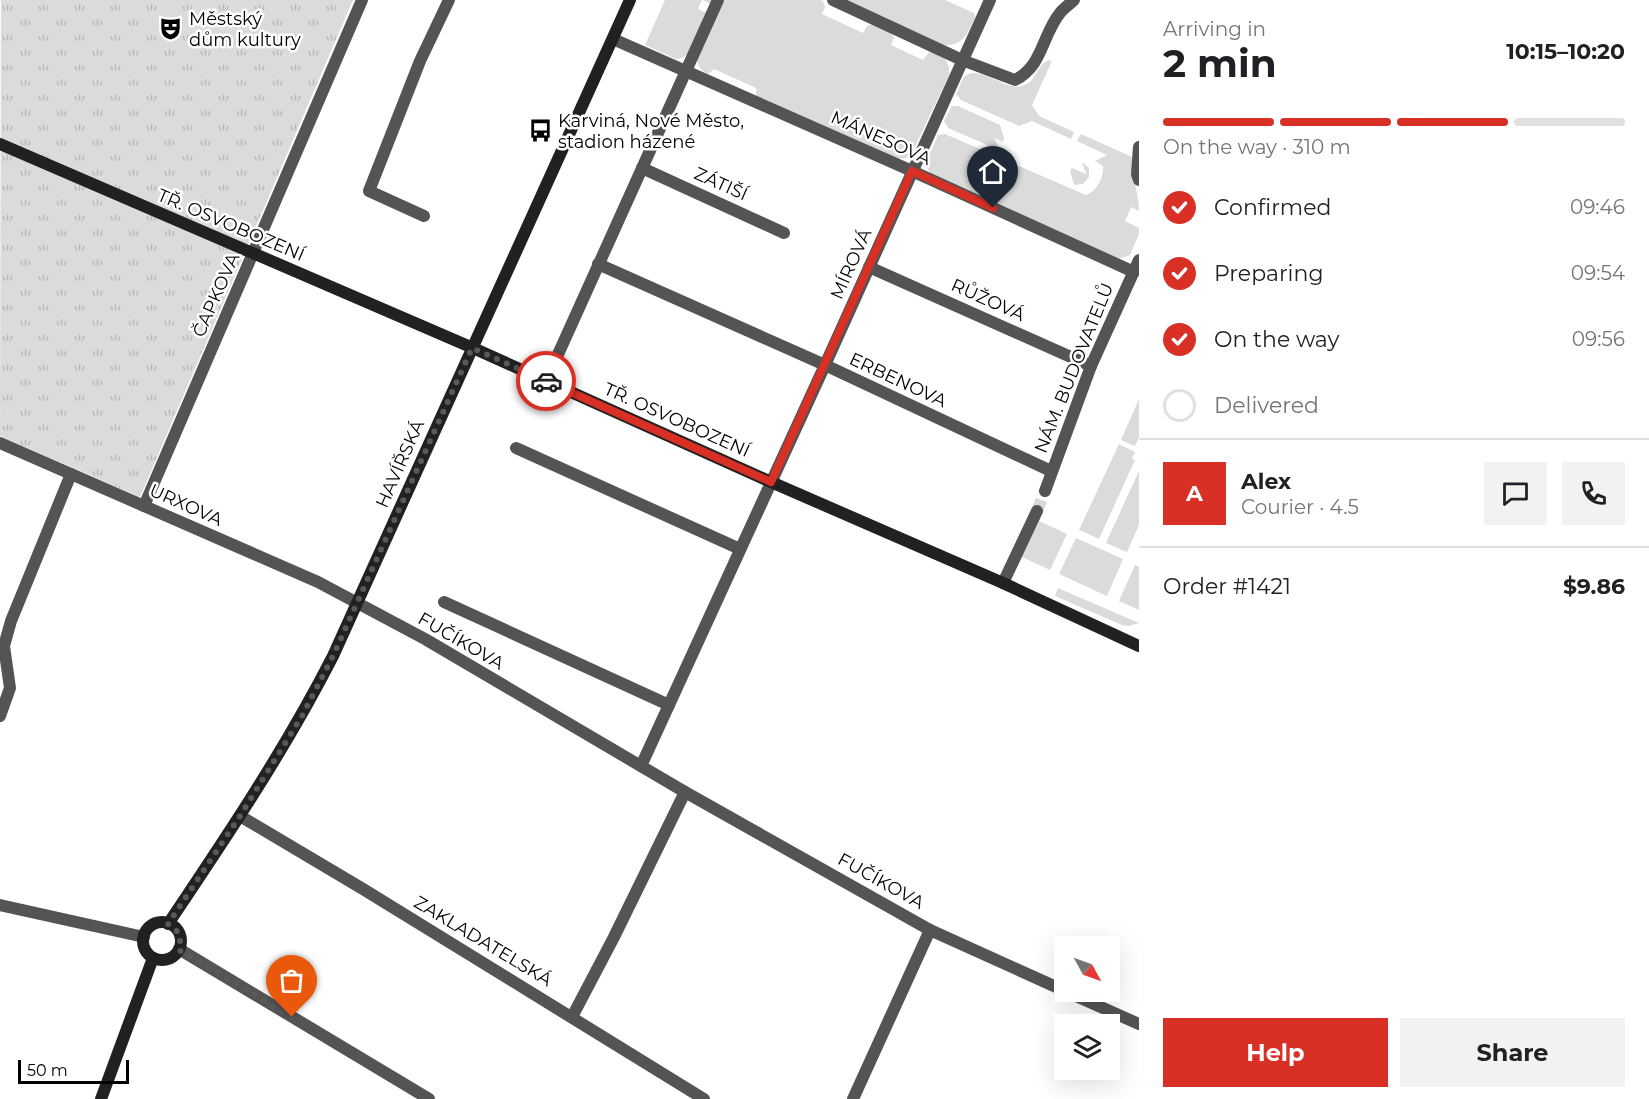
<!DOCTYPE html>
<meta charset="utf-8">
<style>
body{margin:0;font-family:Montserrat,sans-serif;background:#f2f2f2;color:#202124;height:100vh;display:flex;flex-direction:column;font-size:22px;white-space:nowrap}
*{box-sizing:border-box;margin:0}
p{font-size:20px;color:#757577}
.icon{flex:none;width:33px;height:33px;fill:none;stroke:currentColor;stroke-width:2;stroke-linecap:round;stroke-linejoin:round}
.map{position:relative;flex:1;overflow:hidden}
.drawer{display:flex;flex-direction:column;background:#fff;width:510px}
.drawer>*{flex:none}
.needle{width:39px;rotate:130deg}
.buttons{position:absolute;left:1054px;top:936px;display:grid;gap:12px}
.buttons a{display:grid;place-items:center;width:66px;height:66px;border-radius:0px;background:#fff;box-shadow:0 6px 24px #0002;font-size:30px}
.scale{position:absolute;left:18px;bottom:15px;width:111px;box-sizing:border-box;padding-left:6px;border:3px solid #000;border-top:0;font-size:16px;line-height:21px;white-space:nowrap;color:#000;-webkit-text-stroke:4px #fff;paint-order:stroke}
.pin{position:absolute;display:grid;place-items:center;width:51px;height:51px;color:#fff;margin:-62px -26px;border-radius:50% 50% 50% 0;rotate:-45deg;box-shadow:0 0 6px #0007}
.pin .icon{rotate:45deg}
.courier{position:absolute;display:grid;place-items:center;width:60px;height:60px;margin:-30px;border:4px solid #d93025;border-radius:50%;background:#fff;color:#222;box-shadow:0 2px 8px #0007}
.headline em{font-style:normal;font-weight:700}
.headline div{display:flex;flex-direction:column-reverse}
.headline{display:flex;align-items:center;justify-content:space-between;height:102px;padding:0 24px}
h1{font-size:39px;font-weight:700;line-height:45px}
.bar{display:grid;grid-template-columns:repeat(4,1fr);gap:9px 6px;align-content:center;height:72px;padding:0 24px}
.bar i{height:8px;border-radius:4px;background:#e0e0e0}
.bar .selected{background:#d93025}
.bar p{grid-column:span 4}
.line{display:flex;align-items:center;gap:15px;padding:0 24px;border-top:2px solid #e0e0e0}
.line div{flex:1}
.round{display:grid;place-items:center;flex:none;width:63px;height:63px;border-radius:0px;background:#f2f2f2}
ol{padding:0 24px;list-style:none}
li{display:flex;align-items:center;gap:18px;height:66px}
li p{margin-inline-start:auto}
li .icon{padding:6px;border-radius:50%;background:#d93025;color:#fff;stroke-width:4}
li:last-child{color:#757577}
li i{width:33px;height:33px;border:3px solid #e0e0e0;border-radius:50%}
.cta{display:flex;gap:12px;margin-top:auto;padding:12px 24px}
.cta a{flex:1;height:69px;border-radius:0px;background:#d93025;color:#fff;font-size:24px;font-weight:700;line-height:69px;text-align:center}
.cta a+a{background:#f2f2f2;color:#202124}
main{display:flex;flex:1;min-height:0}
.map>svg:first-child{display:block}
.green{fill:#dbdbdb}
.park{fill:url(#park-tufts)}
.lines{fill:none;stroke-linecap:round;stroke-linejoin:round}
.street-tunnel{stroke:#d9d9d9;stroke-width:12;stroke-dasharray:12 6;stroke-linecap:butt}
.street{stroke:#545454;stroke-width:12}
.secondary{stroke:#212121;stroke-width:12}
.done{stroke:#595959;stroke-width:6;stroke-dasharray:0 10.8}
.route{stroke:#d93025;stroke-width:8}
.labels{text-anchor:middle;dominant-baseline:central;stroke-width:5;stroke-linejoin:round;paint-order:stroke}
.poi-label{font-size:18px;fill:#000;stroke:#fff;text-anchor:start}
.street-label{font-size:18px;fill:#000;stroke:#fff}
</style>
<main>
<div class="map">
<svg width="1139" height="1099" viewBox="0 0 1139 1099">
<defs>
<pattern id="park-tufts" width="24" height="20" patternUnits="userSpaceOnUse" patternTransform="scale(1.5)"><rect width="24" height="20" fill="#dbdbdb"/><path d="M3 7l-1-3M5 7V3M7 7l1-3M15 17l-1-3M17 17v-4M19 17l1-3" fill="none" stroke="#bababa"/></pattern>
</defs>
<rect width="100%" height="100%" fill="#fff"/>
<g class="green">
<path d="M665,0h50l-2,5 -11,-5 -4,9 11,5c-8,15 -15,45 -33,45l-31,-14z"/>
<path d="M722,0h98l3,1 2,6 -3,7 41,19 4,-7 6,-2 18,8 3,6 -3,7 32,15 6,-8c13,0 22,10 20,23l-37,78 -6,5 -9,1 -141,-63v-8l-42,-19 -6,5c-7,-3 -10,-7 -11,-15z"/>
<path d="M844,0h101l29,13 1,4c-7,15 -11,30 -32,28z"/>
<path d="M1049,60l3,1 -20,44 7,11 35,16 -3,7 -39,-18 -13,5 -58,-26 -5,-6c3,-5 5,-13 8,-17 13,-14 40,14 58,9 15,-4 14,-21 27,-26z"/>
<polygon points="952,106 958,106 1000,125 1004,138 1003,142 995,138 999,150 948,128 944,121"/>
<path d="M945,134l141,61c11,-4 18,-18 17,-29l-8,-5 12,-6 -30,-14 4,-7 51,23c-1,19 7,35 7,54l-8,-4 -6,14 14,7v6l-9,21 -12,4 -187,-85 -6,-9 13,-30z"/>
<polygon points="1082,162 1089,168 1089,177 1083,184 1074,185 1070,171 1072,168 1086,174"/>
<polygon points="1139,399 1139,437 1135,446 1121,440"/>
<polygon points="1119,444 1135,452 1132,459 1135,460 1099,539 1079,530"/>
<polygon points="1139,471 1139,525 1127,552 1106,543"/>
<polygon points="1039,521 1067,534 1050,570 1022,557"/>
<polygon points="1076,538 1123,559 1107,596 1059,574"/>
<polygon points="1135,565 1139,567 1139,610 1119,601"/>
<polygon points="1058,588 1139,623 1129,626 1122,625 1055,596"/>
</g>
<polygon class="park" points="1,0 353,0 140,497 0,436"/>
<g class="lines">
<polyline class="street-tunnel" points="1037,511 1045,491"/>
<g class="street">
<path d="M833,0l129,60 53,20c28,-14 27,-45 45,-67 4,-5 10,-9 14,-13"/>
<polyline points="613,39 912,171 1134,272"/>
<polyline points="1139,147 1137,174 1139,180"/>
<polyline points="642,168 784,233"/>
<polyline points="424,216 369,191 420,61 449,0"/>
<polyline points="598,264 825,365 1051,471"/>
<polyline points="869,267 1091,366"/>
<polyline points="546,381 718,0"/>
<polyline points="0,443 318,582 425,639 685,792 930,930 1065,991"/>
<polyline points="516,448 740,549"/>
<polyline points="1045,491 1091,366 1139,260"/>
<polyline points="144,506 362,0"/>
<polyline points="1003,583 1037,511"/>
<polyline points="444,602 669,705"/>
<polyline points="0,716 10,688 4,646 11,621 71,474"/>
<polyline points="641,766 825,365 990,0"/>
<polyline points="240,816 363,889 704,1099"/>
<polyline points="0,905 144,937"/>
<polyline points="179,949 429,1099"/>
<polyline points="1067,992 1139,1024"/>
<polyline points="572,1017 614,937 685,792"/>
<polyline points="853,1099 930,930"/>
</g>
<g class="secondary">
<polyline points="0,144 473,348 771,482 1003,583 1139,646"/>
<circle cx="162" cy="941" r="19"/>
<path d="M168,924c59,-88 117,-174 165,-268l297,-656"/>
<polyline points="101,1099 153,958"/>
</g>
</g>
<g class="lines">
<path class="done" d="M292,1017l-113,-67c3,-12 0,-20 -11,-26l72,-108 62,-100 31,-60 139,-308 74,33"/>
<polyline class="route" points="546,381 771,482 912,171 993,208"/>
</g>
<defs>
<symbol id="theatre-bare" viewBox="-9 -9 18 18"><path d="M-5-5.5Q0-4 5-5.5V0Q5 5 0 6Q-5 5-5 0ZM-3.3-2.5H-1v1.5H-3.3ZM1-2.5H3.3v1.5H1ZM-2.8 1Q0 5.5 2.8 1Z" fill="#000" stroke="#fff" stroke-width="2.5" paint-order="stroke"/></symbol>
<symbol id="bus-bare" viewBox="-9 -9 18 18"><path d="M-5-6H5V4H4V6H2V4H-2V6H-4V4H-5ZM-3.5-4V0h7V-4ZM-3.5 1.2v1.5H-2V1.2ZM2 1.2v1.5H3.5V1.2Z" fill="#000" stroke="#fff" stroke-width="2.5" paint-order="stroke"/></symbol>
</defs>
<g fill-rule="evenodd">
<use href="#theatre-bare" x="154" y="12" width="33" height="33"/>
<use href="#bus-bare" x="524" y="114" width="33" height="33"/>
</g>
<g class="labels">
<g class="poi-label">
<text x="189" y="19">Městský<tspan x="189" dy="21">dům kultury</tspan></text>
<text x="558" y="121">Karviná, Nové Město,<tspan x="558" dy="21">stadion házené</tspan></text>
</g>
<g class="street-label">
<text transform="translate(881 138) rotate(24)">MÁNESOVA</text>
<text transform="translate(721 184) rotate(24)">ZÁTIŠÍ</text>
<text transform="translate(231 225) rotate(23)">TŘ. OSVOBOZENÍ</text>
<text transform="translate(851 264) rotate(-66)">MÍROVÁ</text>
<text transform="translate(216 295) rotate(-66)">ČAPKOVA</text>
<text transform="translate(988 300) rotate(24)">RŮŽOVÁ</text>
<text transform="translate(1074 368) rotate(-68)">NÁM. BUDOVATELŮ</text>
<text transform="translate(898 380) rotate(25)">ERBENOVA</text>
<text transform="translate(677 420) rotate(24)">TŘ. OSVOBOZENÍ</text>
<text transform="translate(400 464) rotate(-66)">HAVÍŘSKÁ</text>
<text transform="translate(186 505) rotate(24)">URXOVA</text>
<text transform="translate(461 641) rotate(30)">FUČÍKOVA</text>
<text transform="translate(881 881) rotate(29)">FUČÍKOVA</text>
<text transform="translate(483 941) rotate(31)">ZAKLADATELSKÁ</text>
</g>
</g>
</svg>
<div class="buttons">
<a><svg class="needle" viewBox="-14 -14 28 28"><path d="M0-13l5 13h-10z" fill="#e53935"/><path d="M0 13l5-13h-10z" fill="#757577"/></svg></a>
<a><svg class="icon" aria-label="layers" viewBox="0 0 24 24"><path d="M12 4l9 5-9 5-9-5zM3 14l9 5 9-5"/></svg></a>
</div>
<div class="scale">50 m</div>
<div class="pin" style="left:292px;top:1017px;background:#ea580c"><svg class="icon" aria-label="bag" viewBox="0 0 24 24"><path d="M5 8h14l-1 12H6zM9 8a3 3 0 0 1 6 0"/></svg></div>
<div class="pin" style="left:993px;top:208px;background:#1f2937"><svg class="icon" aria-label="home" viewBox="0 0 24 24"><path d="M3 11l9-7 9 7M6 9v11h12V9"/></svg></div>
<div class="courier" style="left:546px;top:381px"><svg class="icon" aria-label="car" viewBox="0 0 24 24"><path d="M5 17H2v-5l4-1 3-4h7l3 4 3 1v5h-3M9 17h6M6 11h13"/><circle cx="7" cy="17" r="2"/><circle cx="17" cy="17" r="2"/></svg></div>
</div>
<section class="drawer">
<div class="headline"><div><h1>2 min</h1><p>Arriving in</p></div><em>10:15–10:20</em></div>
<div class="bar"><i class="selected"></i><i class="selected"></i><i class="selected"></i><i></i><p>On the way · 310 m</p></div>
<ol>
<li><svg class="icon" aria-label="check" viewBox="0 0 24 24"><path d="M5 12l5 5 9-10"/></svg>Confirmed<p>09:46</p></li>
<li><svg class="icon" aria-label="check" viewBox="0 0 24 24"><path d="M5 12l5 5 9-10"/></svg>Preparing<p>09:54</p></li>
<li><svg class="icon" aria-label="check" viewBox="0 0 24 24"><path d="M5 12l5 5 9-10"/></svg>On the way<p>09:56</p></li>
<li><i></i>Delivered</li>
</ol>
<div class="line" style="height:108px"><b class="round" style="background:#d93025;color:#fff">A</b><div><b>Alex</b><p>Courier · 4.5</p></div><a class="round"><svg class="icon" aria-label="chat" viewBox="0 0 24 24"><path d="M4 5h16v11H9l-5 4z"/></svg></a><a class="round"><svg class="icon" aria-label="phone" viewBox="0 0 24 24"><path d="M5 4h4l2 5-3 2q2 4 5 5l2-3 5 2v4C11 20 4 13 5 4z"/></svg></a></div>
<div class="line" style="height:78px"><div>Order #1421</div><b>$9.86</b></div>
<div class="cta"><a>Help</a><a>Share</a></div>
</section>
</main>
